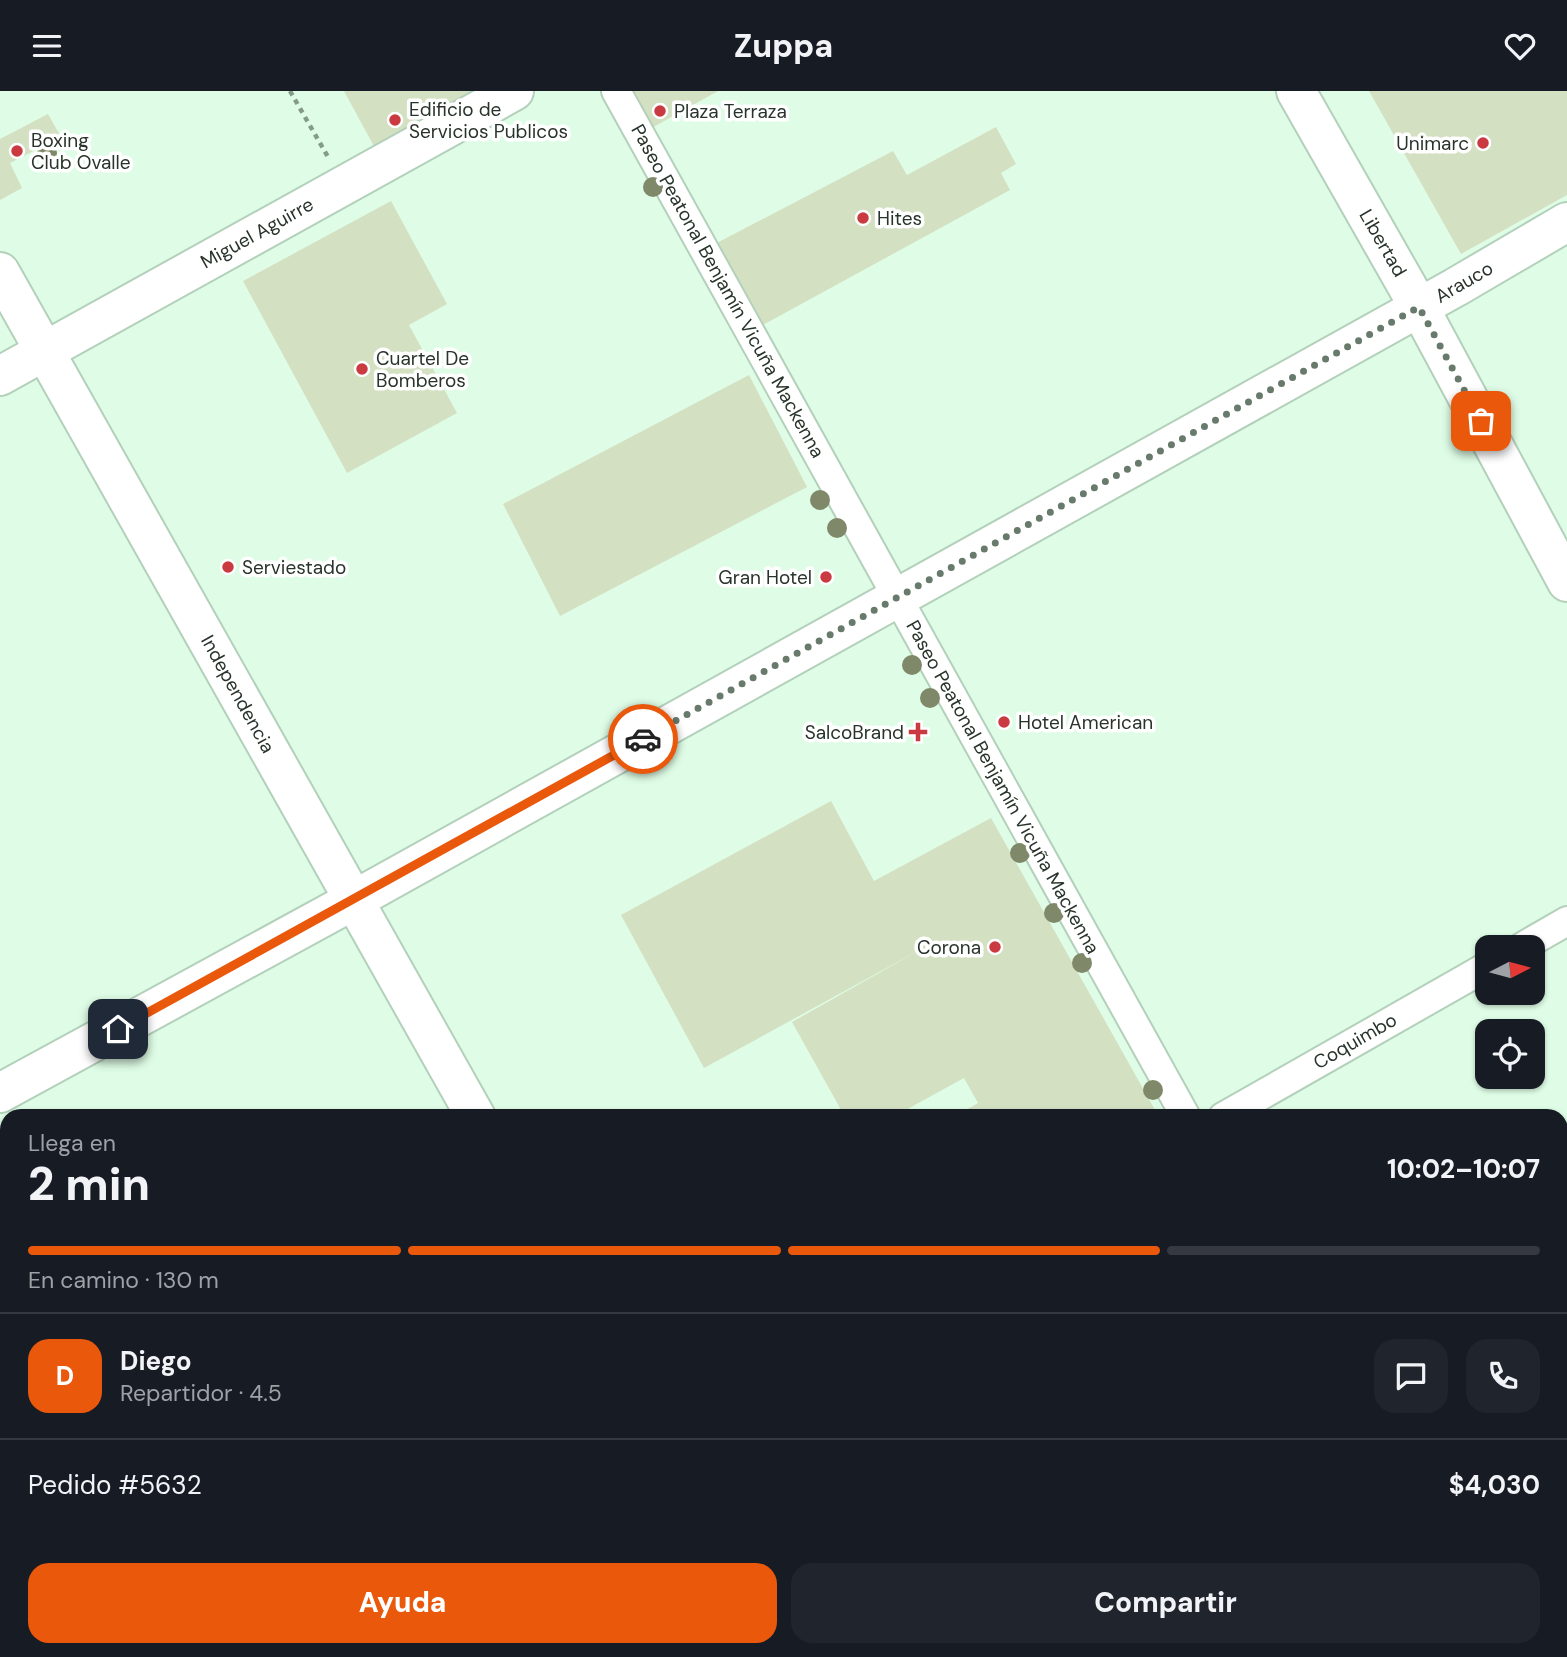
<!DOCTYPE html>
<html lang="es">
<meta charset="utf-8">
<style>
body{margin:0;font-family:"DM Sans",sans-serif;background:#20242c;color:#f1f3f6;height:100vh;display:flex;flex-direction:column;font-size:26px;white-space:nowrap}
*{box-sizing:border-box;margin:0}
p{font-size:23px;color:#9ea1a6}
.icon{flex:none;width:38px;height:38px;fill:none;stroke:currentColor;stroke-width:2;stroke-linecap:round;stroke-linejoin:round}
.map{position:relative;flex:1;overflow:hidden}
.sheet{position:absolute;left:0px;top:1018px;width:1568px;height:548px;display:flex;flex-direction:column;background:#171b24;border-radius:21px 21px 0 0;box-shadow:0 2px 5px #0004}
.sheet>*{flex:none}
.needle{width:46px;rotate:84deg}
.controls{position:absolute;left:1475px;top:844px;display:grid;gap:14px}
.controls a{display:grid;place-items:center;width:70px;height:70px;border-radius:14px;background:#171b24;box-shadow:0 2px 5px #0004;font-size:35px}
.pin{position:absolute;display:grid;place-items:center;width:60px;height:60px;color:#fff;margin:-30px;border-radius:14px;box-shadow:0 4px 10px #0006}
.courier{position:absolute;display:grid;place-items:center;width:70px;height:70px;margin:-35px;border:5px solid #ea580c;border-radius:50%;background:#fff;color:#222;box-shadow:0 2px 9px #0007}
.summary em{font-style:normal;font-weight:800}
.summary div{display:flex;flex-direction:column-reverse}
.summary{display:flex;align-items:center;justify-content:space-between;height:119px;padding:0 28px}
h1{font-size:46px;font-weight:800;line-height:52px}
.bar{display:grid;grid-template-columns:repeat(4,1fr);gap:10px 7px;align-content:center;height:84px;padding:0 28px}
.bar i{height:9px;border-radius:5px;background:#363941}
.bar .current{background:#ea580c}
.bar p{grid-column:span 4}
.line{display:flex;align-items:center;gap:18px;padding:0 28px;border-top:2px solid #363941}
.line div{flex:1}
.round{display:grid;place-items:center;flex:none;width:74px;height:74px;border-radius:21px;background:#20242c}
.action{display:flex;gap:14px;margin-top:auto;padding:14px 28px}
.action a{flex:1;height:80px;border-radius:21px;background:#ea580c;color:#fff;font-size:28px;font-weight:800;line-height:80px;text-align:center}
.action a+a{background:#20242c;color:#f1f3f6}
header{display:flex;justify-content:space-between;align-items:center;height:91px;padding:0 28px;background:#171b24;font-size:32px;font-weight:800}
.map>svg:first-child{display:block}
.building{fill:#d3e0c2}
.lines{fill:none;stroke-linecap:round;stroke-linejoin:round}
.street-casing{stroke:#b3d0ba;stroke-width:32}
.secondary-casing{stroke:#b3d0ba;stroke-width:42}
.primary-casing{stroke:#b3d0ba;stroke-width:42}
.path{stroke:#859b8a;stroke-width:4.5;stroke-dasharray:5 5;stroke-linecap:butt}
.street{stroke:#fff;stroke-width:28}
.secondary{stroke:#fff;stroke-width:38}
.primary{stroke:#fff;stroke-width:38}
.tree{fill:#7f8969}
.done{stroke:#687a6c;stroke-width:7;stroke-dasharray:0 12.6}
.route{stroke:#ea580c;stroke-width:9}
.poi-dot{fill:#ca3b41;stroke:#fff;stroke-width:2.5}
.labels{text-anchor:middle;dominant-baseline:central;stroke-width:7;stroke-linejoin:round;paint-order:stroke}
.poi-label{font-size:19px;fill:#28342b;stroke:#fff;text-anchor:start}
.street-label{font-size:19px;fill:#28342b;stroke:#fff}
</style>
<header><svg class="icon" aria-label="menu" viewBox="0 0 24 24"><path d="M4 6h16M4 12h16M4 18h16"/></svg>Zuppa<svg class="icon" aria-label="heart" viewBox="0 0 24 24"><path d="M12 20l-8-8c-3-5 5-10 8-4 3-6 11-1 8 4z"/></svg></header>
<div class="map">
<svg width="1567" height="1566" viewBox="0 0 1567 1566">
<rect width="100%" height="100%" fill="#dffde6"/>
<g class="building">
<polygon points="344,0 482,0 376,59"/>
<polygon points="626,0 718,0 648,39"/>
<polygon points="1369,0 1567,0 1567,104 1461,163"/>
<polygon points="48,23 61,46 10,72 22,97 0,109 0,48"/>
<polygon points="996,36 1016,73 1001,82 1010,99 761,235 713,154 893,60 907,84"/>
<polygon points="391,110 447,213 409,234 457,322 347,382 243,190"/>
<polygon points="749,284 807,396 560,525 503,413"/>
<polygon points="831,710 874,790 991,727 1159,1026 954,1026 978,1012 964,987 893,1026 845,1026 792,931 925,856 704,977 621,824"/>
<polygon points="1567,1253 1567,1518 1561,1521 1561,1256"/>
<polygon points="1235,1559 1451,1559 1455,1566 1223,1566"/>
</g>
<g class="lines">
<defs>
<g id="street">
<polyline points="616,0 1186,1026"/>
<polyline points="1522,856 1567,830"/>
<polyline points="1223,1026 1488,875"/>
<polyline points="0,1550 7,1547"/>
<polyline points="1453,1559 1457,1566"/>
<polyline points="263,1566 275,1559"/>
<polyline points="868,1566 880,1559"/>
</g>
<g id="secondary">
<polyline points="0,285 514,0"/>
<polyline points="0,1002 354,809 1456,196 1567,131"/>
<polyline points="0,1466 7,1478"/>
<polyline points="51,1559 55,1566"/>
</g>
<g id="primary">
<polyline points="1296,0 1419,216 1567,491"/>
<polyline points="0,181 476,1026"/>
<polyline points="777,1559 781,1566"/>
</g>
</defs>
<use href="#street" class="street-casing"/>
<use href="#secondary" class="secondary-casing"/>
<use href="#primary" class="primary-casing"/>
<polyline class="path" points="290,0 328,66"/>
<use href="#street" class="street"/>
<use href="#secondary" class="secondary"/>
<use href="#primary" class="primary"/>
</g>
<g class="tree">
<circle cx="47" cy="62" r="10"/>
<circle cx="653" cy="96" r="10"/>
<circle cx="820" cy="409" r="10"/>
<circle cx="837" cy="437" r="10"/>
<circle cx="912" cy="574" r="10"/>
<circle cx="930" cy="607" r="10"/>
<circle cx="1020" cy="762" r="10"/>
<circle cx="1054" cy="822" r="10"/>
<circle cx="1082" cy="872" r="10"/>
<circle cx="1153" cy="999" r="10"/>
</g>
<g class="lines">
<polyline class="done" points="643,648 1419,216 1481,330"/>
<polyline class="route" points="118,938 643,648"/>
</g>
<g class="poi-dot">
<circle cx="660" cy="20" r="7"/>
<circle cx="395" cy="29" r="7"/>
<circle cx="1483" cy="52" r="7"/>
<circle cx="17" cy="60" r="7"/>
<circle cx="863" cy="127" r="7"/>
<circle cx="362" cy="278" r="7"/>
<circle cx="228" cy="476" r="7"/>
<circle cx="826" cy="486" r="7"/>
<circle cx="1004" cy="631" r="7"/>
<path d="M914.5 630.5h7v7h7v7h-7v7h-7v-7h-7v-7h7z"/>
<circle cx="995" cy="856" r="7"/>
</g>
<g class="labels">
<g class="poi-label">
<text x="409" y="18">Edificio de<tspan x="409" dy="22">Servicios Publicos</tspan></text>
<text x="674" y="20">Plaza Terraza</text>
<text x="31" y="49">Boxing<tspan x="31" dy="22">Club Ovalle</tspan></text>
<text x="1469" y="52" text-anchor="end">Unimarc</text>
<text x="877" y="127">Hites</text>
<text x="376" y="267">Cuartel De<tspan x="376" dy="22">Bomberos</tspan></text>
<text x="242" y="476">Serviestado</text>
<text x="812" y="486" text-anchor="end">Gran Hotel</text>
<text x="1018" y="631">Hotel American</text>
<text x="904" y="641" text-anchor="end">SalcoBrand</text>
<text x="981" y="856" text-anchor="end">Corona</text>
</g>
<g class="street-label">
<text transform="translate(257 142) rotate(-29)">Miguel Aguirre</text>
<text transform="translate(1383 152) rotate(60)">Libertad</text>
<text transform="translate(1464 191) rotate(-30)">Arauco</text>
<text transform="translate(728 200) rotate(61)">Paseo Peatonal Benjamín Vicuña Mackenna</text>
<text transform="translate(238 603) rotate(61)">Independencia</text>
<text transform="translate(1003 696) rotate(61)">Paseo Peatonal Benjamín Vicuña Mackenna</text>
<text transform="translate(1355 950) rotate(-30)">Coquimbo</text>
</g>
</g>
</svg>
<div class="controls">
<a><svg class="needle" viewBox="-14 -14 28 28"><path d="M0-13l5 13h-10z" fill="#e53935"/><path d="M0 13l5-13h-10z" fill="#9ea1a6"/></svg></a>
<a><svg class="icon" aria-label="locate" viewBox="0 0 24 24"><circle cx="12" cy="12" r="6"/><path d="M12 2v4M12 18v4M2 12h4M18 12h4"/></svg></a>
</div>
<div class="pin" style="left:1481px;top:330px;background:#ea580c"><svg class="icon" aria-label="bag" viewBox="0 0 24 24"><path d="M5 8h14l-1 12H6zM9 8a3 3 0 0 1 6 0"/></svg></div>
<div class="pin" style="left:118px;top:938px;background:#1f2937"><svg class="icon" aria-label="home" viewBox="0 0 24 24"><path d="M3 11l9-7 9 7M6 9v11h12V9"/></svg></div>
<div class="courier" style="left:643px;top:648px"><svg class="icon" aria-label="car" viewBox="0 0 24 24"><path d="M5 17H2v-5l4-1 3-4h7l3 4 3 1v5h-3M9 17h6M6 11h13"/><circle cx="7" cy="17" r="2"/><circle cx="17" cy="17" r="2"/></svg></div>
<section class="sheet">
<div class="summary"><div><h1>2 min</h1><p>Llega en</p></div><em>10:02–10:07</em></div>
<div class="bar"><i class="current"></i><i class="current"></i><i class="current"></i><i></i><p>En camino · 130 m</p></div>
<div class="line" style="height:126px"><b class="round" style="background:#ea580c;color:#fff">D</b><div><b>Diego</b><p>Repartidor · 4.5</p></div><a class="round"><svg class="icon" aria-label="chat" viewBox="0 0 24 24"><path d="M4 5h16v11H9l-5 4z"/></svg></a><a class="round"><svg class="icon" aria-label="phone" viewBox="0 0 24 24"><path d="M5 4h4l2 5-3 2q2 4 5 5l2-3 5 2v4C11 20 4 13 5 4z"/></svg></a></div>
<div class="line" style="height:91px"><div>Pedido #5632</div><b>$4,030</b></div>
<div class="action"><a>Ayuda</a><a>Compartir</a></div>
</section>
</div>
